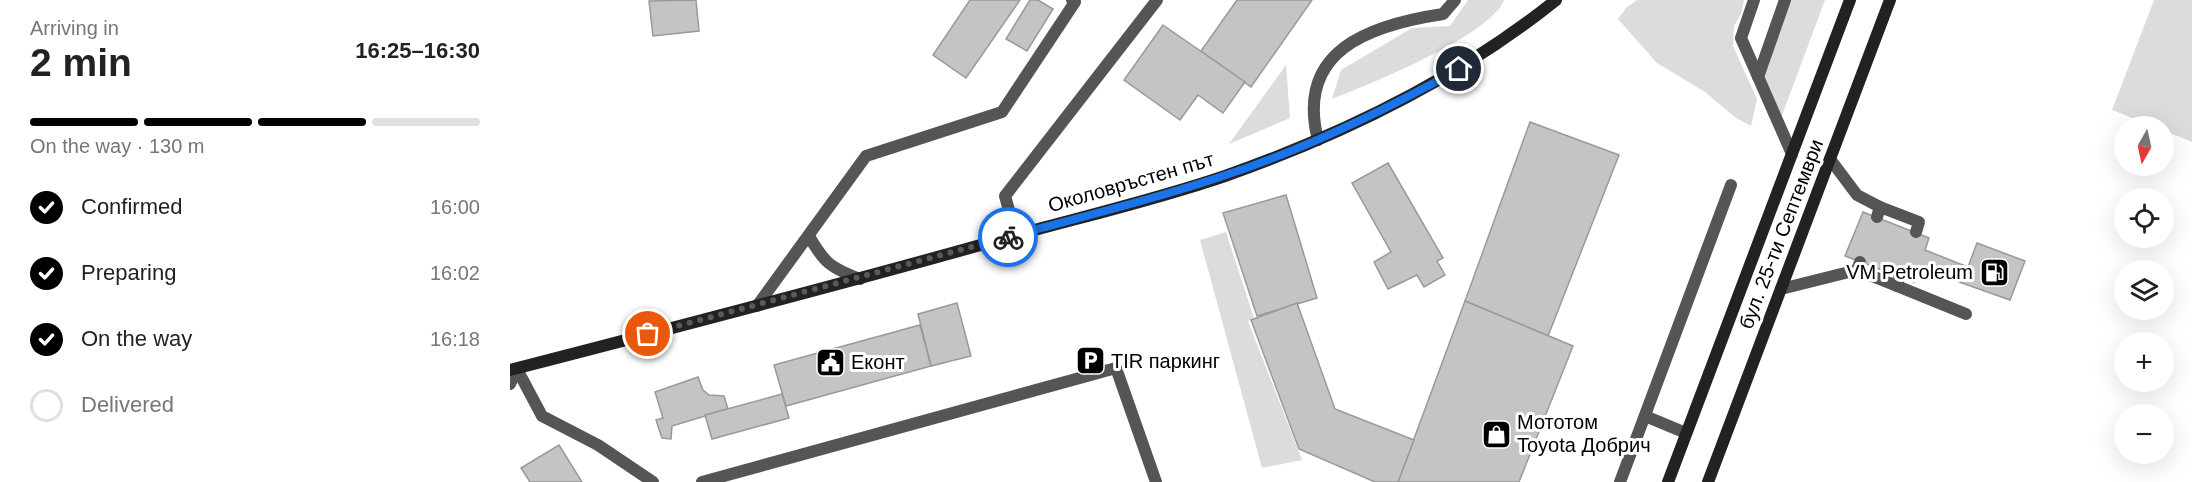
<!DOCTYPE html>
<meta charset="utf-8">
<style>
body{margin:0;font-family:Arial,sans-serif;background:#f2f2f2;color:#222;height:100vh;display:flex;flex-direction:column;font-size:22px;white-space:nowrap}
*{box-sizing:border-box;margin:0}
p{font-size:20px;color:#767676}
.icon{flex:none;width:33px;height:33px;fill:none;stroke:currentColor;stroke-width:2;stroke-linecap:round;stroke-linejoin:round}
.map{position:relative;flex:1;overflow:hidden}
.sheet{display:flex;flex-direction:column;background:#fff;width:510px}
.sheet>*{flex:none}
.needle{width:39px;rotate:189deg}
.controls{position:absolute;left:1604px;top:116px;display:grid;gap:12px}
.controls a{display:grid;place-items:center;width:60px;height:60px;border-radius:50%;background:#fff;box-shadow:0 6px 24px #0002;font-size:30px}
.pin{position:absolute;display:grid;place-items:center;width:51px;height:51px;color:#fff;margin:-26px;border:3px solid #fff;border-radius:50%;box-shadow:0 2px 6px #0007}
.courier{position:absolute;display:grid;place-items:center;width:60px;height:60px;margin:-30px;border:4px solid #1a73e8;border-radius:50%;background:#fff;color:#222;box-shadow:0 2px 8px #0007}
.overview em{font-style:normal;font-weight:700}
.overview div{display:flex;flex-direction:column-reverse}
.overview{display:flex;align-items:center;justify-content:space-between;height:102px;padding:0 30px}
h1{font-size:39px;font-weight:700;line-height:45px}
.bar{display:grid;grid-template-columns:repeat(4,1fr);gap:9px 6px;align-content:center;height:72px;padding:0 30px}
.bar i{height:8px;border-radius:4px;background:#e0e0e0}
.bar .active{background:#000}
.bar p{grid-column:span 4}
ol{padding:0 30px;list-style:none}
li{display:flex;align-items:center;gap:18px;height:66px}
li p{margin-inline-start:auto}
li .icon{padding:6px;border-radius:50%;background:#000;color:#fff;stroke-width:4}
li:last-child{color:#767676}
li i{width:33px;height:33px;border:3px solid #e0e0e0;border-radius:50%}
main{display:flex;flex:1;min-height:0}
.map>svg:first-child{display:block}
.green{fill:#dcdcdc}
.building{fill:#c4c4c4;stroke:#999;stroke-width:1.5}
.lines{fill:none;stroke-linecap:round;stroke-linejoin:round}
.service{stroke:#555;stroke-width:12}
.secondary{stroke:#222;stroke-width:12}
.done{stroke:#595959;stroke-width:6;stroke-dasharray:0 10.8}
.route{stroke:#1a73e8;stroke-width:8}
.labels{text-anchor:middle;dominant-baseline:central;stroke-width:6;stroke-linejoin:round;paint-order:stroke}
.street-label{font-size:20px;fill:#000;stroke:#fff}
.poi-label{font-size:20px;fill:#000;stroke:#fff;text-anchor:start}
</style>
<main>
<section class="sheet">
<div class="overview"><div><h1>2 min</h1><p>Arriving in</p></div><em>16:25–16:30</em></div>
<div class="bar"><i class="active"></i><i class="active"></i><i class="active"></i><i></i><p>On the way · 130 m</p></div>
<ol>
<li><svg class="icon" aria-label="check" viewBox="0 0 24 24"><path d="M5 12l5 5 9-10"/></svg>Confirmed<p>16:00</p></li>
<li><svg class="icon" aria-label="check" viewBox="0 0 24 24"><path d="M5 12l5 5 9-10"/></svg>Preparing<p>16:02</p></li>
<li><svg class="icon" aria-label="check" viewBox="0 0 24 24"><path d="M5 12l5 5 9-10"/></svg>On the way<p>16:18</p></li>
<li><i></i>Delivered</li>
</ol>
</section>
<div class="map">
<svg width="1682" height="482" viewBox="0 0 1682 482">
<rect width="100%" height="100%" fill="#fff"/>
<g class="green">
<path d="M958,0h36c-14,36 -136,85 -172,99l9,-29 71,-42 38,-2z"/>
<polygon points="1127,0 1234,0 1231,14 1224,26 1223,46 1247,99 1241,126 1226,118 1195,92 1147,63 1108,19 1116,8"/>
<polygon points="1281,0 1315,0 1271,118 1252,77"/>
<polygon points="1644,0 1682,0 1682,142 1653,130 1653,126 1642,126 1602,110"/>
<polygon points="776,65 780,118 719,144"/>
<polygon points="716,232 744,318 738,321 792,460 752,468 690,240"/>
</g>
<g class="building">
<polygon points="186,0 189,31 143,36 139,1"/>
<polygon points="460,0 510,0 456,78 423,55"/>
<polygon points="520,0 528,0 543,9 517,51 496,39"/>
<polygon points="727,0 802,0 741,87 691,51"/>
<polygon points="653,25 735,82 713,113 688,95 670,120 614,80"/>
<polygon points="1020,122 1109,155 1038,336 955,301"/>
<polygon points="878,163 933,258 927,261 935,275 914,287 907,275 878,289 864,262 881,252 842,183"/>
<polygon points="776,195 807,298 747,316 713,213"/>
<polygon points="1353,212 1419,238 1415,250 1458,267 1452,283 1409,266 1404,282 1335,256"/>
<polygon points="1467,243 1515,261 1500,300 1452,283"/>
<polygon points="955,301 1063,346 1009,482 888,482"/>
<polygon points="447,303 461,356 421,366 408,314"/>
<polygon points="787,303 825,409 904,440 888,482 865,482 789,449 741,320"/>
<polygon points="410,325 421,366 276,406 264,365"/>
<polygon points="188,377 193,390 199,395 214,396 218,409 162,426 161,439 152,438 146,420 153,418 145,392"/>
<polygon points="272,394 279,418 202,439 195,415"/>
<polygon points="49,445 72,482 20,482 11,468"/>
</g>
<g class="lines">
<g class="service">
<polyline points="1244,0 1231,38 1282,154"/>
<polyline points="1248,77 1275,0"/>
<path d="M808,140c-23,-90 52,-115 125,-126l12,-14"/>
<polyline points="1320,159 1347,195 1370,207 1367,217"/>
<polyline points="1370,207 1409,222 1406,232"/>
<polyline points="506,235 495,196 647,0"/>
<path d="M299,236c15,27 22,32 51,43"/>
<polyline points="1347,270 1387,286 1389,277"/>
<polyline points="1387,286 1456,314"/>
<polyline points="1271,289 1347,270 1350,262"/>
<polyline points="247,306 356,156 492,112 565,2 562,0"/>
<polyline points="7,369 32,416 88,445 143,482"/>
<polyline points="0,384 7,369"/>
<polyline points="1135,416 1176,433"/>
<polyline points="192,482 606,368 646,482"/>
<polyline points="1110,482 1221,185"/>
</g>
<g class="secondary">
<path d="M0,370c167,-43 333,-86 499,-133 72,-20 146,-37 216,-61 119,-42 233,-97 331,-176"/>
<polyline points="1158,482 1340,0"/>
<polyline points="1198,482 1380,0"/>
</g>
</g>
<g class="lines">
<polyline class="done" points="138,334 498,237"/>
<path class="route" d="M498,237c72,-20 145,-37 215,-61 82,-27 161,-65 236,-107"/>
</g>
<defs>
<symbol id="fuel-square" viewBox="-11 -11 22 22"><rect x="-9" y="-9" width="18" height="18" rx="4" fill="#000" stroke="#fff"/><path d="M-5.5-6h7V0h2V4h1.3V-2.5L3-4.5l.8-.8L6-3V5H2.5V1h-1V6h-7ZM-4.2-4.7v3.2H.2V-4.7Z" fill="#fff"/></symbol>
<symbol id="parking-square" viewBox="-11 -11 22 22"><rect x="-9" y="-9" width="18" height="18" rx="4" fill="#000" stroke="#fff"/><path d="M-3.5-5.5H1a3.5 3.5 0 0 1 0 7H-1V5.5H-3.5ZM-1-3.4V-.6H.8a1.4 1.4 0 0 0 0-2.8Z" fill="#fff"/></symbol>
<symbol id="civic-square" viewBox="-11 -11 22 22"><rect x="-9" y="-9" width="18" height="18" rx="4" fill="#000" stroke="#fff"/><path d="M-.6-6.5H3V-4.5H.6V-3L4-1V1h2V6H-6V1h2V-1L-.6-3ZM-1.2 2.5V6h2.4V2.5Z" fill="#fff"/></symbol>
<symbol id="shop-square" viewBox="-11 -11 22 22"><rect x="-9" y="-9" width="18" height="18" rx="4" fill="#000" stroke="#fff"/><path d="M-5-2.5h2.3a2.7 3.5 0 0 1 5.4 0H5L5.5 6h-11ZM-1.5-2.5h3a1.5 2.3 0 0 0-3 0Z" fill="#fff"/></symbol>
</defs>
<g fill-rule="evenodd">
<use href="#fuel-square" x="1468" y="256" width="33" height="33"/>
<use href="#parking-square" x="564" y="344" width="33" height="33"/>
<use href="#civic-square" x="304" y="346" width="33" height="33"/>
<use href="#shop-square" x="970" y="418" width="33" height="33"/>
</g>
<g class="labels">
<g class="street-label">
<text transform="translate(621 182) rotate(-16)">Околовръстен път</text>
<text transform="translate(1271 234) rotate(-69)">бул. 25-ти Септември</text>
</g>
<g class="poi-label">
<text x="1463" y="272" text-anchor="end">VM Petroleum</text>
<text x="601" y="361">TIR паркинг</text>
<text x="341" y="362">Еконт</text>
<text x="1007" y="422">Мототом<tspan x="1007" dy="23">Toyota Добрич</tspan></text>
</g>
</g>
</svg>
<div class="controls">
<a><svg class="needle" viewBox="-14 -14 28 28"><path d="M0-13l5 13h-10z" fill="#e53935"/><path d="M0 13l5-13h-10z" fill="#767676"/></svg></a>
<a><svg class="icon" aria-label="locate" viewBox="0 0 24 24"><circle cx="12" cy="12" r="6"/><path d="M12 2v4M12 18v4M2 12h4M18 12h4"/></svg></a>
<a><svg class="icon" aria-label="layers" viewBox="0 0 24 24"><path d="M12 4l9 5-9 5-9-5zM3 14l9 5 9-5"/></svg></a>
<a>+</a>
<a>−</a>
</div>
<div class="pin" style="left:138px;top:334px;background:#ea580c"><svg class="icon" aria-label="bag" viewBox="0 0 24 24"><path d="M5 8h14l-1 12H6zM9 8a3 3 0 0 1 6 0"/></svg></div>
<div class="pin" style="left:949px;top:69px;background:#1f2937"><svg class="icon" aria-label="home" viewBox="0 0 24 24"><path d="M3 11l9-7 9 7M6 9v11h12V9"/></svg></div>
<div class="courier" style="left:498px;top:237px"><svg class="icon" aria-label="bike" viewBox="0 0 24 24"><circle cx="6" cy="16" r="4"/><circle cx="18" cy="16" r="4"/><path d="M6 16l4-8h5l3 8M10 8l3 8H6M13 5h3"/></svg></div>
</div>
</main>
